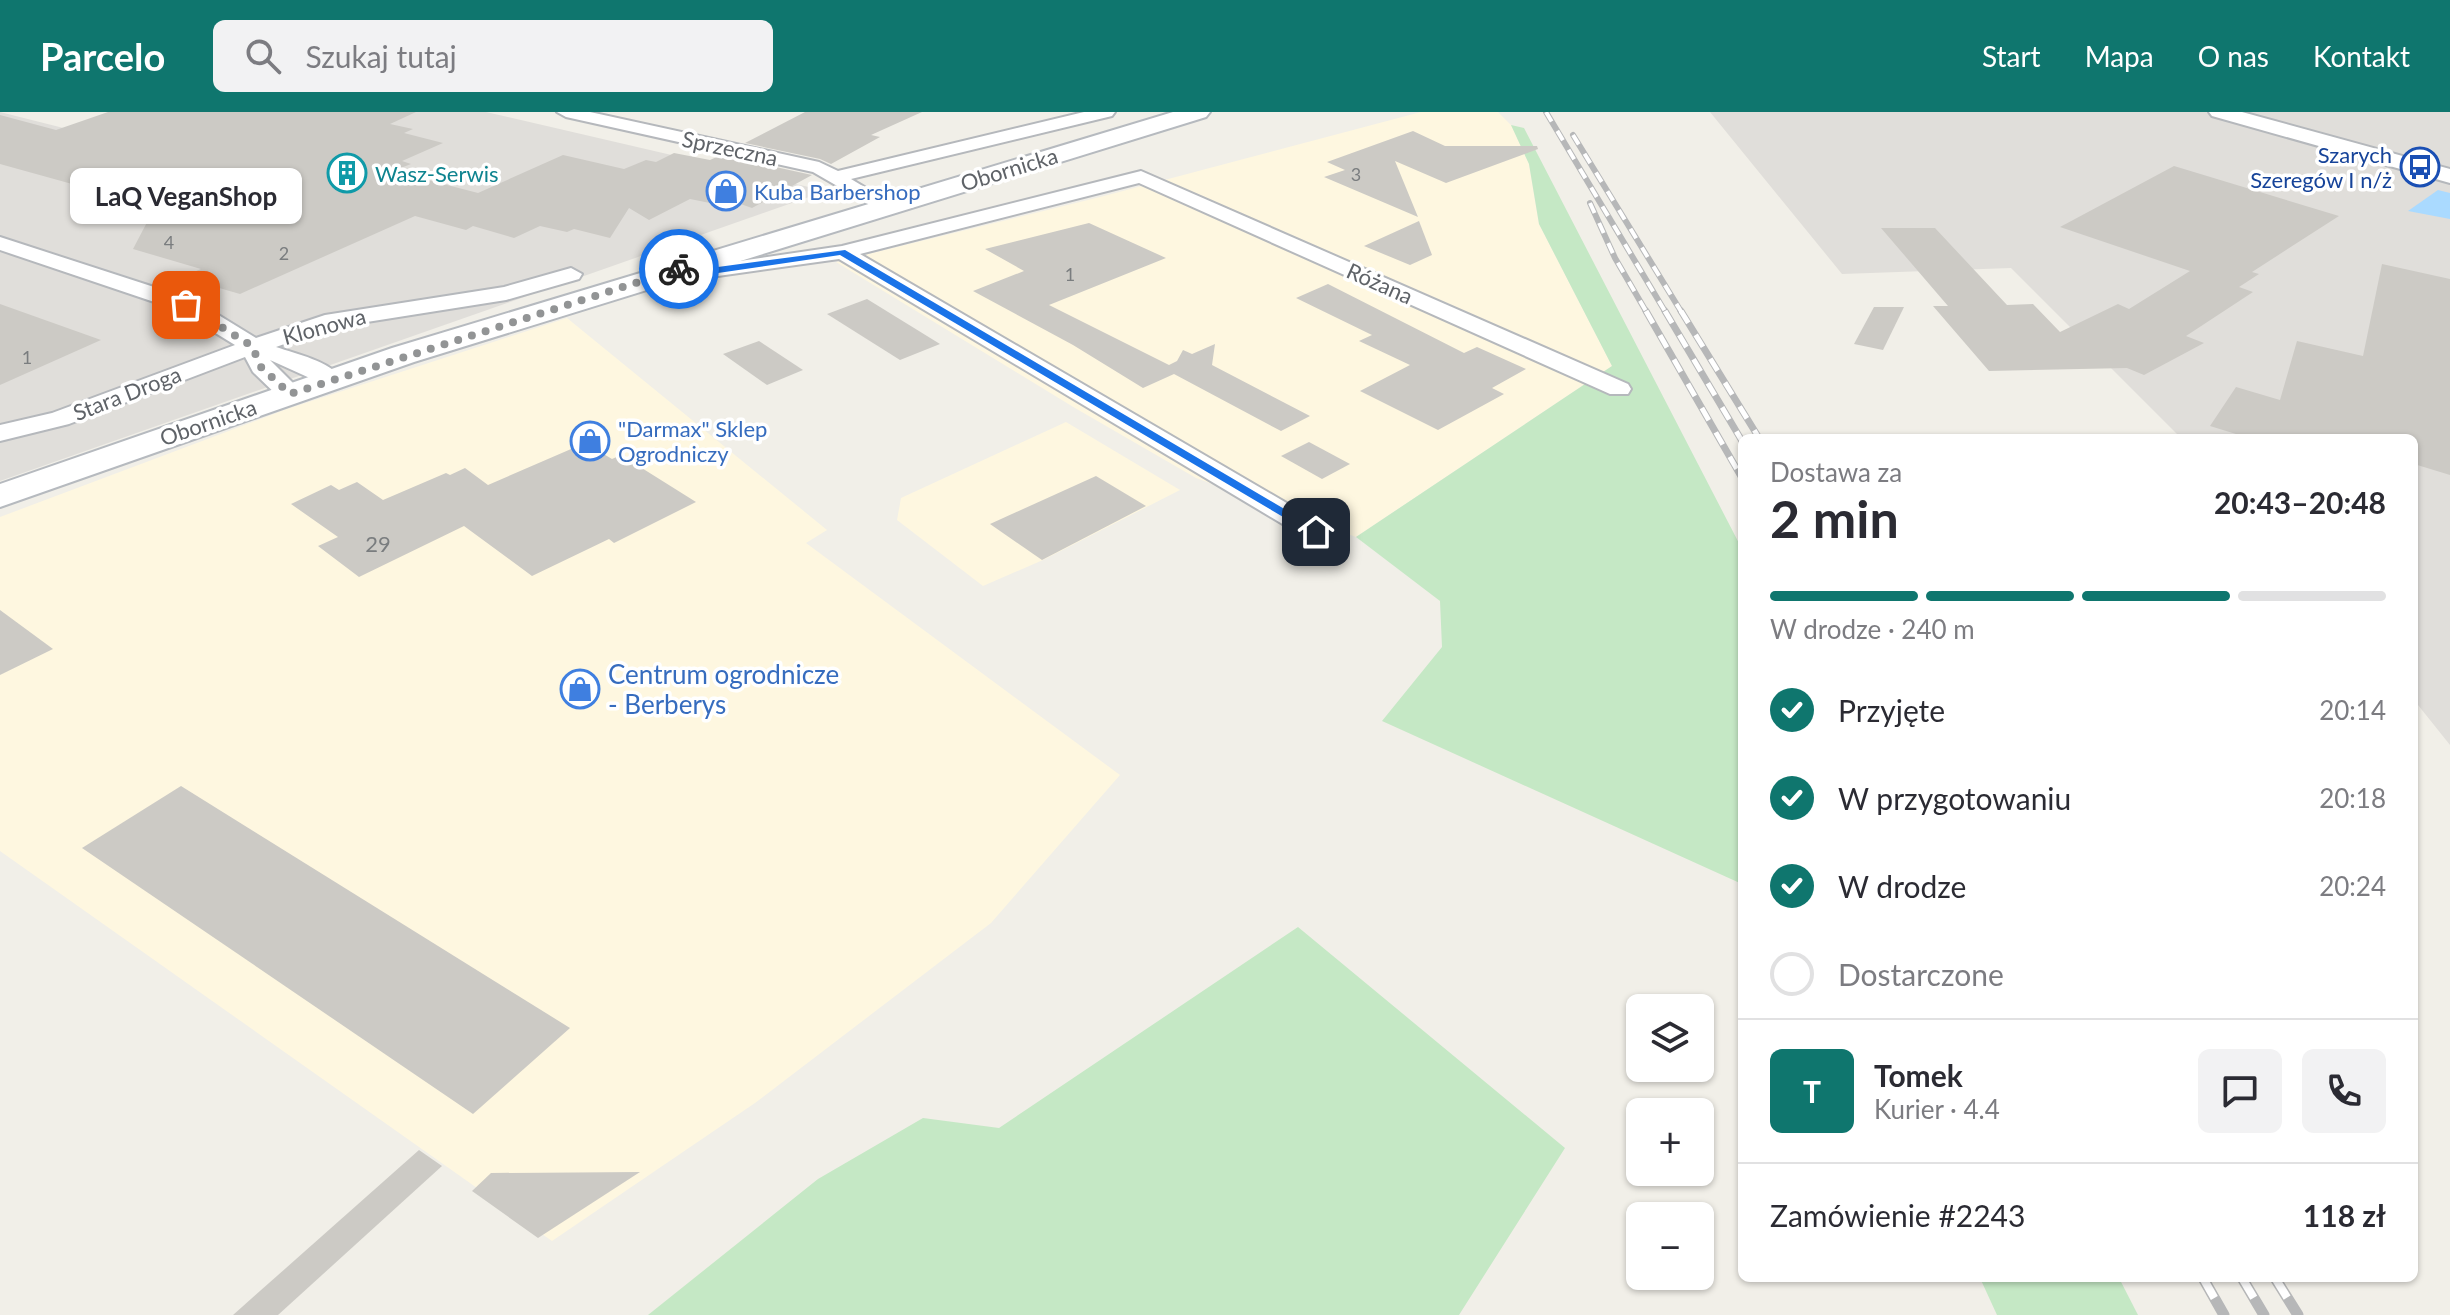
<!DOCTYPE html>
<html lang="pl">
<meta charset="utf-8">
<style>
body{margin:0;font-family:Lato,sans-serif;background:#f2f2f3;color:#2b2b33;height:100vh;display:flex;flex-direction:column;font-size:30px;white-space:nowrap}
*{box-sizing:border-box;margin:0}
p{font-size:26px;color:#7c7c81}
.icon{flex:none;width:44px;height:44px;fill:none;stroke:currentColor;stroke-width:2;stroke-linecap:round;stroke-linejoin:round}
.map{position:relative;flex:1;overflow:hidden}
.side{position:absolute;left:1738px;top:322px;width:680px;height:848px;display:flex;flex-direction:column;background:#fff;border-radius:12px;box-shadow:0 2px 6px #0004}
.side>*{flex:none}
.buttons{position:absolute;left:1626px;top:882px;display:grid;gap:16px}
.buttons a{display:grid;place-items:center;width:88px;height:88px;border-radius:12px;background:#fff;box-shadow:0 2px 6px #0004;font-size:40px}
.pin{position:absolute;display:grid;place-items:center;width:68px;height:68px;color:#fff;margin:-34px;border-radius:16px;box-shadow:0 4px 12px #0006}
.courier{position:absolute;display:grid;place-items:center;width:80px;height:80px;margin:-40px;border:6px solid #1a73e8;border-radius:50%;background:#fff;color:#222;box-shadow:0 2px 10px #0007}
.bubble{position:absolute;height:56px;border-radius:12px;background:#fff;box-shadow:0 2px 6px #0004;font-size:26px;font-weight:700;line-height:56px;text-align:center}
.summary em{font-style:normal;font-weight:700}
.summary div{display:flex;flex-direction:column-reverse}
.summary{display:flex;align-items:center;justify-content:space-between;height:136px;padding:0 32px}
h1{font-size:52px;font-weight:700;line-height:60px}
.bar{display:grid;grid-template-columns:repeat(4,1fr);gap:12px 8px;align-content:center;height:96px;padding:0 32px}
.bar i{height:10px;border-radius:6px;background:#e1e1e2}
.bar .selected{background:#0f766e}
.bar p{grid-column:span 4}
.line{display:flex;align-items:center;gap:20px;padding:0 32px;border-top:2px solid #e1e1e2}
.line div{flex:1}
.round{display:grid;place-items:center;flex:none;width:84px;height:84px;border-radius:12px;background:#f2f2f3}
ol{padding:0 32px;list-style:none}
li{display:flex;align-items:center;gap:24px;height:88px}
li p{margin-inline-start:auto}
li .icon{padding:8px;border-radius:50%;background:#0f766e;color:#fff;stroke-width:4}
li:last-child{color:#7c7c81}
li i{width:44px;height:44px;border:4px solid #e1e1e2;border-radius:50%}
header{display:flex;align-items:center;gap:48px;box-sizing:border-box;height:112px;padding:0 40px;background:#0f766e;color:#fff}
header strong{font-size:38px}
nav{display:flex;gap:44px;margin-inline-start:auto;font-size:28px}
.search{width:560px;height:72px;background:#f2f2f3;display:flex;align-items:center;gap:20px;box-sizing:border-box;padding:0 28px;border-radius:12px;color:#7c7c81;font-size:30px}
.map>svg:first-child{display:block}
.commercial{fill:#fef7e0}
.industrial{fill:#e0deda}
.green{fill:#c5e8c5}
.water{fill:#aadaff}
.building{fill:#cccac5}
.lines{fill:none;stroke-linecap:round;stroke-linejoin:round}
.minor-casing{stroke:#b5b8bc;stroke-width:4}
.tertiary-casing{stroke:#b5b8bc;stroke-width:4}
.secondary-casing{stroke:#b6babf;stroke-width:4}
.minor{fill:#fff;fill-rule:evenodd}
.tertiary{fill:#fff;fill-rule:evenodd}
.secondary{fill:#fff;fill-rule:evenodd}
.rail-far2-casing{stroke:#b6b7b8;stroke-width:6}
.rail-far1-casing{stroke:#b6b7b8;stroke-width:7}
.rail-casing{stroke:#b6b7b8;stroke-width:11}
.rail-far2{stroke:#fff;stroke-width:4;stroke-dasharray:11;stroke-linecap:butt}
.rail-far1{stroke:#fff;stroke-width:5;stroke-dasharray:14;stroke-linecap:butt}
.rail{stroke:#fff;stroke-width:8;stroke-dasharray:23;stroke-linecap:butt}
.route{fill:#1a73e8}
.done{stroke:#929495;stroke-width:8;stroke-dasharray:0 14.4}
.labels{text-anchor:middle;dominant-baseline:central;stroke-width:7;stroke-linejoin:round;paint-order:stroke}
.far-number-label{font-size:18px;fill:#7a7d7f}
.far-street-label{font-size:22px;fill:#5f6368;stroke:#fff}
.far-transit-label{font-size:22px;fill:#164399;stroke:#fff;text-anchor:end}
.far-culture-label{font-size:22px;fill:#0d838f;stroke:#fff;text-anchor:start}
.far-shop-label{font-size:22px;fill:#366cbe;stroke:#fff;text-anchor:start}
.number-label{font-size:22px;fill:#7a7d7f}
.shop-label{font-size:26px;fill:#366cbe;stroke:#fff;text-anchor:start}
</style>
<header>
<strong>Parcelo</strong>
<div class="search"><svg class="icon" aria-label="search" viewBox="0 0 24 24"><circle cx="10" cy="10" r="6"/><path d="M15 15l6 6"/></svg>Szukaj tutaj</div>
<nav><a>Start</a><a>Mapa</a><a>O nas</a><a>Kontakt</a></nav>
</header>
<div class="map">
<svg width="2450" height="1203" viewBox="0 0 2450 1203">
<rect width="100%" height="100%" fill="#f1efe8"/>
<g class="commercial">
<polygon points="1421,0 1498,0 1511,13 1529,52 1539,112 1612,254 1356,425 1196,366 1075,296 836,150 1104,84"/>
<polygon points="567,206 827,418 806,431 1120,663 991,811 755,991 552,1129 0,739 0,405 287,297"/>
<polygon points="1066,310 1180,378 1043,448 983,474 897,408 901,386"/>
</g>
<g class="industrial">
<polygon points="0,0 230,58 387,0 486,0 826,79 0,369"/>
<polygon points="1710,0 2450,0 2450,633 2414,588 2414,326 2181,326 2011,156 1842,162"/>
</g>
<g class="green">
<polygon points="1511,13 1524,16 1742,437 1742,772 1382,609 1442,535 1440,489 1356,425 1612,254 1539,112 1529,52"/>
<polygon points="1298,815 1565,1036 1459,1203 648,1203 818,1067 923,1006 999,1016"/>
<polygon points="1980,1166 2119,1166 2138,1203 1997,1203"/>
</g>
<polygon class="water" points="2438,78 2450,81 2450,107 2408,99"/>
<g class="building">
<polygon points="108,0 416,0 390,12 413,17 404,21 443,31 402,49 411,52 393,59 478,81 563,43 624,57 646,48 656,50 674,41 710,48 721,43 812,63 752,96 729,88 720,93 690,87 649,108 629,96 610,126 574,117 567,120 540,114 514,126 473,114 466,118 415,104 240,182 181,165 201,157 133,137 155,95 0,52 0,3 56,18"/>
<polygon points="805,0 922,0 871,23 880,25 831,52 820,47 745,31"/>
<polygon points="1413,19 1445,34 1537,34 1538,37 1446,71 1395,49 1418,105 1324,65 1345,58 1327,50"/>
<polygon points="2174,54 2339,104 2252,160 2259,162 2239,175 2253,180 2186,224 2204,231 2144,263 2127,256 1989,259 1933,194 1948,194 1881,116 1935,116 2007,193 2033,192 2060,220 2118,192 2129,197 2190,159 2060,115"/>
<polygon points="1419,109 1432,143 1410,153 1364,134"/>
<polygon points="1089,111 1166,146 1049,193 1169,253 1177,249 1183,238 1192,242 1215,232 1212,253 1310,304 1281,319 1174,262 1143,276 1073,233 973,179 1024,159 985,137"/>
<polygon points="2382,152 2450,167 2450,363 2414,352 2414,326 2249,326 2210,314 2236,275 2280,288 2297,229 2363,244"/>
<polygon points="1328,172 1464,241 1477,235 1526,257 1492,276 1504,282 1438,318 1360,279 1410,253 1359,229 1372,223 1296,186"/>
<polygon points="867,187 940,232 900,248 827,202"/>
<polygon points="0,192 101,228 0,273"/>
<polygon points="1874,195 1904,195 1883,238 1854,232"/>
<polygon points="759,229 803,258 767,273 723,242"/>
<polygon points="1309,330 1350,352 1322,367 1281,344"/>
<polygon points="585,331 612,347 621,343 696,390 614,431 609,427 532,464 464,414 359,465 318,434 338,425 291,392 331,373 339,378 357,370 383,388 446,361 450,363 465,356 488,373"/>
<polygon points="1096,364 1146,394 1042,448 990,412"/>
<polygon points="0,498 53,537 0,563"/>
<polygon points="181,674 570,916 473,1002 82,736"/>
<polygon points="419,1038 442,1054 278,1203 233,1203"/>
<polygon points="640,1060 538,1126 472,1079 491,1061"/>
</g>
<g class="lines">
<defs>
<g id="minor">
<polygon points="557,0 590,0 819,50 838,59 1084,0 1115,0 1112,4 851,67 891,91 894,95 891,99 884,101 813,60 566,5"/>
<polygon points="1141,59 1628,272 1631,277 1628,282 1610,282 1139,71 860,142 1326,414 1330,420 1326,426 1316,428 1306,426 839,147 718,164 690,156 686,152 697,146 719,152 842,134"/>
<path d="M0,125l194,63 62,38 69,-23 179,-28 67,-19 11,6 -3,5 -73,21 -177,28 -53,19c21,7 53,14 67,32l-4,5h-16l-53,-24 29,29 3,5 -3,5h-18l-28,-27 -8,-15 -176,67 -69,17v-16l52,-12 183,-68 -57,-35 -178,-60z"/>
</g>
<polygon id="tertiary" points="2209,0 2242,0 2450,57 2450,71 2212,4"/>
<polygon id="secondary" points="1173,0 1210,0 1206,5 414,250 0,395 0,372 392,236"/>
</defs>
<use href="#minor" class="minor-casing"/>
<use href="#tertiary" class="tertiary-casing"/>
<use href="#secondary" class="secondary-casing"/>
<use href="#minor" class="minor"/>
<use href="#tertiary" class="tertiary"/>
<use href="#secondary" class="secondary"/>
<defs>
<g id="rail-far2">
<polyline points="1546,0 1666,201"/>
<polyline points="1573,23 1682,201"/>
<polyline points="1590,91 1615,146 1647,201"/>
</g>
<g id="rail-far1">
<polyline points="1646,199 1742,366"/>
<polyline points="1665,199 1742,329"/>
<polyline points="1681,199 1759,326"/>
</g>
<g id="rail">
<polyline points="2203,1166 2224,1203"/>
<polyline points="2242,1166 2264,1203"/>
<polyline points="2275,1166 2298,1203"/>
</g>
</defs>
<use href="#rail-far2" class="rail-far2-casing"/>
<use href="#rail-far1" class="rail-far1-casing"/>
<use href="#rail" class="rail-casing"/>
<use href="#rail-far2" class="rail-far2"/>
<use href="#rail-far1" class="rail-far1"/>
<use href="#rail" class="rail"/>
</g>
<polygon class="route" points="845,138 1320,418 1321,420 1312,422 840,143 718,161 697,155 679,160 675,157 697,149 718,155"/>
<g class="lines">
<polyline class="done" points="186,193 252,234 261,255 290,282 679,157"/>
</g>
<defs>
<symbol id="bus-ring" viewBox="-11 -11 22 22"><circle r="9.5" fill="#fff" stroke="#1a4fb4" stroke-width="1.5"/><path d="M-5-6H5V4H4V6H2V4H-2V6H-4V4H-5ZM-3.5-4V0h7V-4ZM-3.5 1.2v1.5H-2V1.2ZM2 1.2v1.5H3.5V1.2Z" fill="#1a4fb4"/></symbol>
<symbol id="building-ring" viewBox="-11 -11 22 22"><circle r="9.5" fill="#fff" stroke="#0f9aa8" stroke-width="1.5"/><path d="M-4-6H4V6H1V3H-1V6H-4ZM-2.5-4.3h1.7v1.8h-1.7ZM.8-4.3h1.7v1.8H.8ZM-2.5-1h1.7V.8h-1.7ZM.8-1h1.7V.8H.8Z" fill="#0f9aa8"/></symbol>
<symbol id="shop-ring" viewBox="-11 -11 22 22"><circle r="9.5" fill="#fff" stroke="#3f7fe0" stroke-width="1.5"/><path d="M-5-2.5h2.3a2.7 3.5 0 0 1 5.4 0H5L5.5 6h-11ZM-1.5-2.5h3a1.5 2.3 0 0 0-3 0Z" fill="#3f7fe0"/></symbol>
</defs>
<g fill-rule="evenodd">
<use href="#bus-ring" x="2398" y="33" width="44" height="44"/>
<use href="#building-ring" x="325" y="39" width="44" height="44"/>
<use href="#shop-ring" x="704" y="57" width="44" height="44"/>
<use href="#shop-ring" x="568" y="307" width="44" height="44"/>
<use href="#shop-ring" x="558" y="555" width="44" height="44"/>
</g>
<g class="labels">
<g class="far-number-label">
<text x="1356" y="62">3</text>
<text x="169" y="130">4</text>
<text x="284" y="141">2</text>
<text x="1070" y="162">1</text>
<text x="27" y="245">1</text>
</g>
<g class="far-street-label">
<text transform="translate(730 36) rotate(12)">Sprzeczna</text>
<text transform="translate(1009 57) rotate(-17)">Obornicka</text>
<text transform="translate(1380 171) rotate(24)">Różana</text>
<text transform="translate(324 214) rotate(-15)">Klonowa</text>
<text transform="translate(127 281) rotate(-21)">Stara Droga</text>
<text transform="translate(208 310) rotate(-19)">Obornicka</text>
</g>
<g class="far-transit-label">
<text x="2392" y="42">Szarych<tspan x="2392" dy="25">Szeregów I n/ż</tspan></text>
</g>
<g class="far-culture-label">
<text x="375" y="61">Wasz-Serwis</text>
</g>
<g class="far-shop-label">
<text x="754" y="79">Kuba Barbershop</text>
<text x="618" y="316">"Darmax" Sklep<tspan x="618" dy="25">Ogrodniczy</tspan></text>
</g>
<g class="number-label">
<text x="378" y="431">29</text>
</g>
<g class="shop-label">
<text x="608" y="562">Centrum ogrodnicze<tspan x="608" dy="30">- Berberys</tspan></text>
</g>
</g>
</svg>
<div class="buttons">
<a><svg class="icon" aria-label="layers" viewBox="0 0 24 24"><path d="M12 4l9 5-9 5-9-5zM3 14l9 5 9-5"/></svg></a>
<a>+</a>
<a>−</a>
</div>
<div class="pin" style="left:186px;top:193px;background:#ea580c"><svg class="icon" aria-label="bag" viewBox="0 0 24 24"><path d="M5 8h14l-1 12H6zM9 8a3 3 0 0 1 6 0"/></svg></div>
<div class="pin" style="left:1316px;top:420px;background:#1f2937"><svg class="icon" aria-label="home" viewBox="0 0 24 24"><path d="M3 11l9-7 9 7M6 9v11h12V9"/></svg></div>
<div class="courier" style="left:679px;top:157px"><svg class="icon" aria-label="bike" viewBox="0 0 24 24"><circle cx="6" cy="16" r="4"/><circle cx="18" cy="16" r="4"/><path d="M6 16l4-8h5l3 8M10 8l3 8H6M13 5h3"/></svg></div>
<div class="bubble" style="left:70px;top:56px;width:232px">LaQ VeganShop</div>
<section class="side">
<div class="summary"><div><h1>2 min</h1><p>Dostawa za</p></div><em>20:43–20:48</em></div>
<div class="bar"><i class="selected"></i><i class="selected"></i><i class="selected"></i><i></i><p>W drodze · 240 m</p></div>
<ol>
<li><svg class="icon" aria-label="check" viewBox="0 0 24 24"><path d="M5 12l5 5 9-10"/></svg>Przyjęte<p>20:14</p></li>
<li><svg class="icon" aria-label="check" viewBox="0 0 24 24"><path d="M5 12l5 5 9-10"/></svg>W przygotowaniu<p>20:18</p></li>
<li><svg class="icon" aria-label="check" viewBox="0 0 24 24"><path d="M5 12l5 5 9-10"/></svg>W drodze<p>20:24</p></li>
<li><i></i>Dostarczone</li>
</ol>
<div class="line" style="height:144px"><b class="round" style="background:#0f766e;color:#fff">T</b><div><b>Tomek</b><p>Kurier · 4.4</p></div><a class="round"><svg class="icon" aria-label="chat" viewBox="0 0 24 24"><path d="M4 5h16v11H9l-5 4z"/></svg></a><a class="round"><svg class="icon" aria-label="phone" viewBox="0 0 24 24"><path d="M5 4h4l2 5-3 2q2 4 5 5l2-3 5 2v4C11 20 4 13 5 4z"/></svg></a></div>
<div class="line" style="height:104px"><div>Zamówienie #2243</div><b>118 zł</b></div>
</section>
</div>
